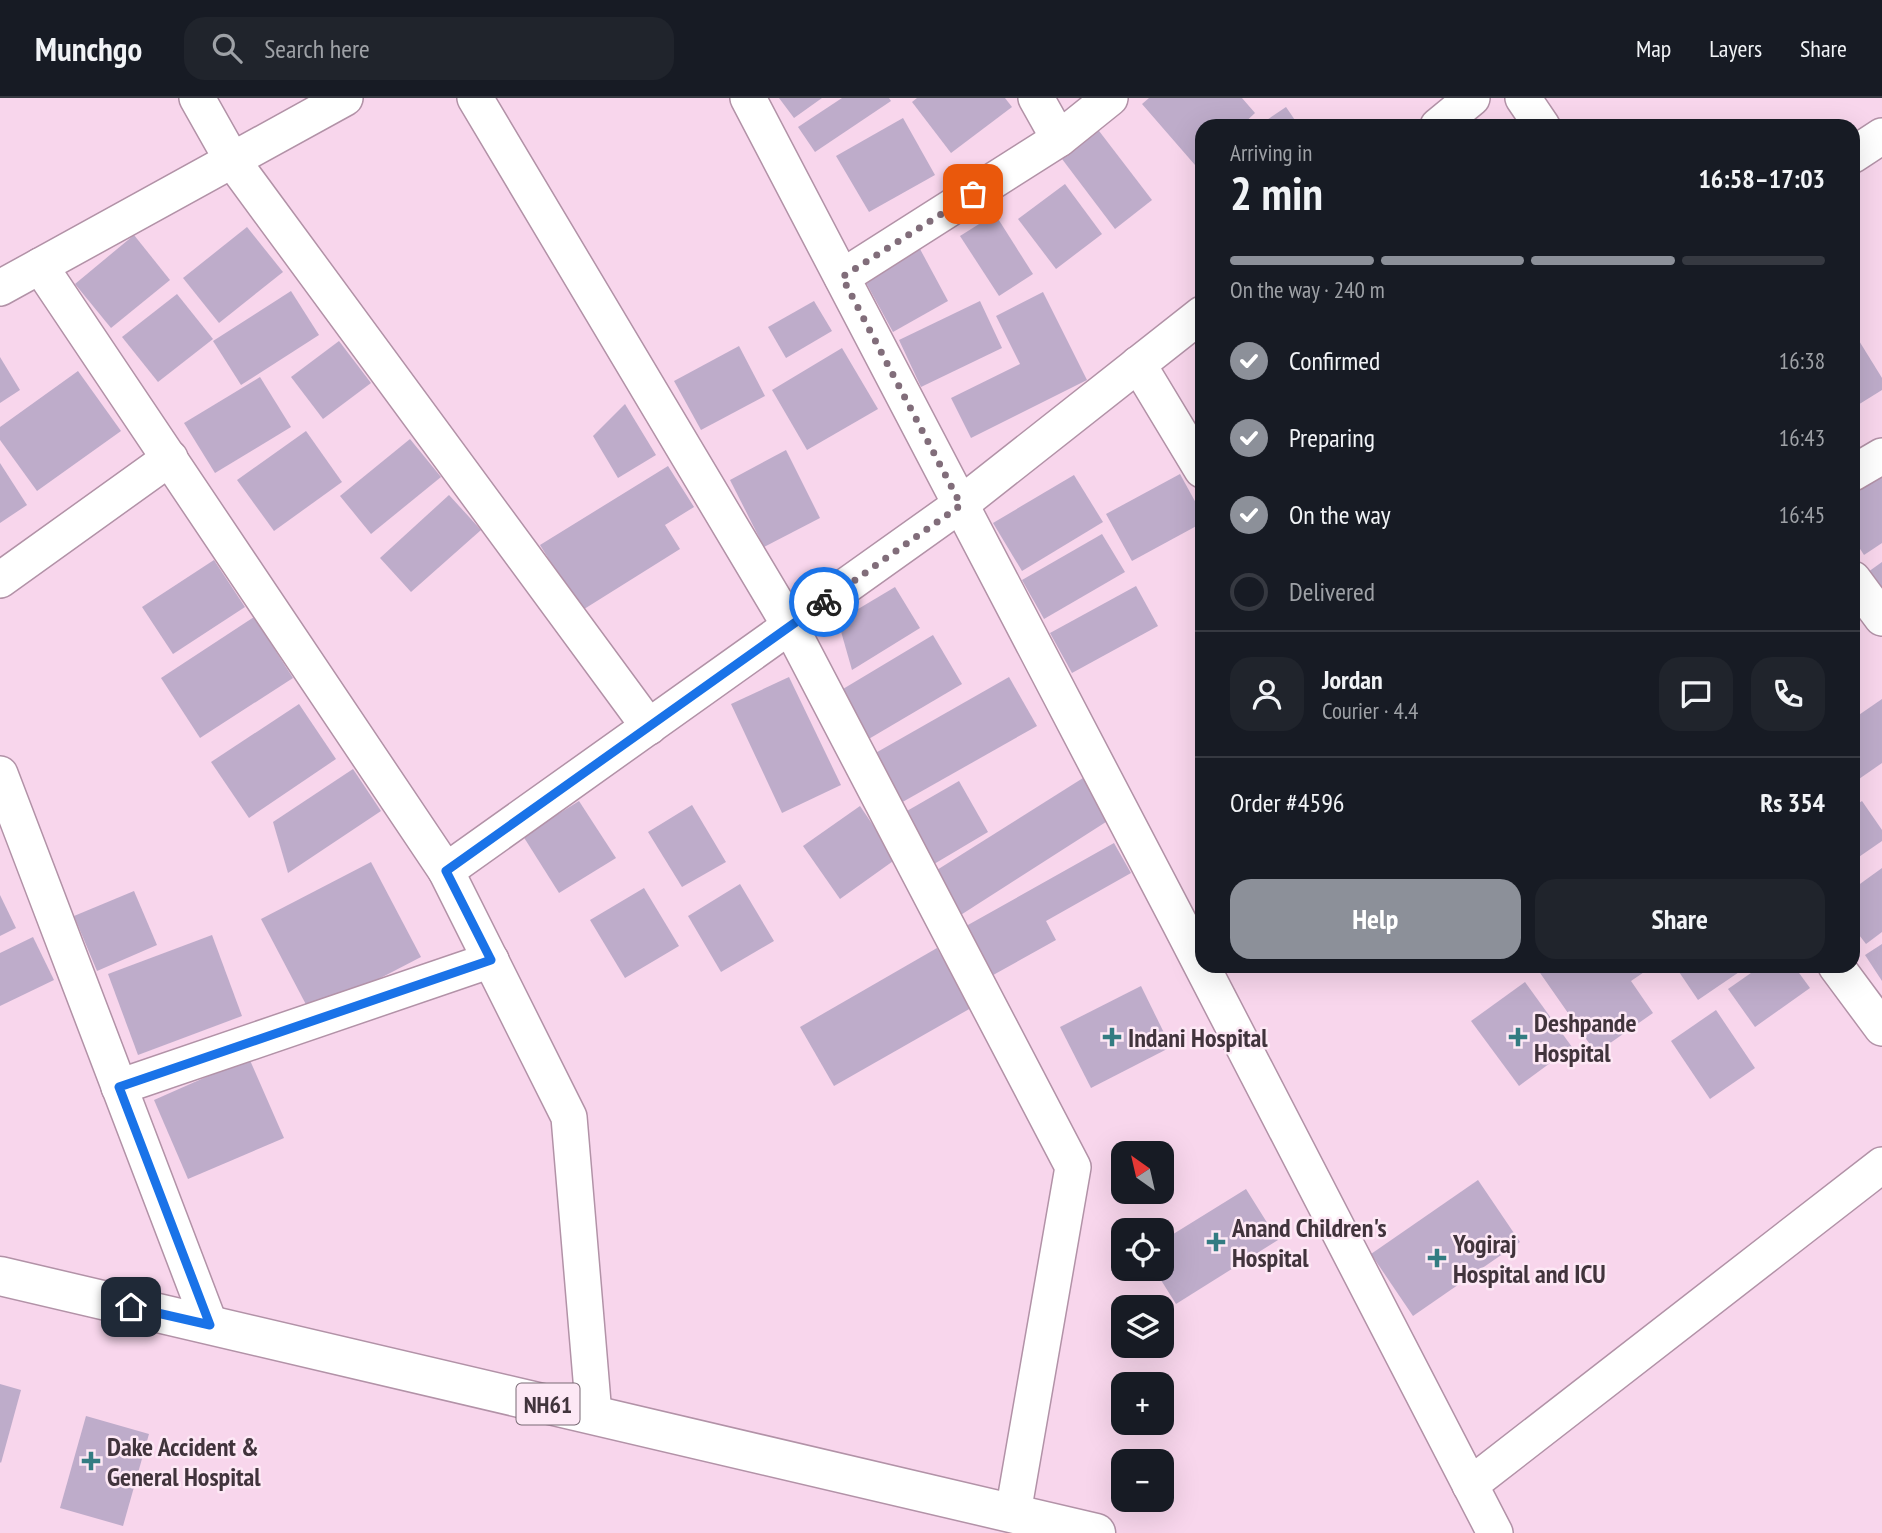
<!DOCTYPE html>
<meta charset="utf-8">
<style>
body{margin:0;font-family:"PT Sans Narrow",sans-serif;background:#20242c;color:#f1f3f6;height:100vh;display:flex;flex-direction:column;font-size:26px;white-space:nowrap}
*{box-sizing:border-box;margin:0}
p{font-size:23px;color:#9ea1a6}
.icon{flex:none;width:38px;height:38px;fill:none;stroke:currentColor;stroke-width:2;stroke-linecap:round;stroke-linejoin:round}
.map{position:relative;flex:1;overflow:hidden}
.side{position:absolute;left:1195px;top:21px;width:665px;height:854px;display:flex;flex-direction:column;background:#171b24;border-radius:21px;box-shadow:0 7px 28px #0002}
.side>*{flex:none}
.needle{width:46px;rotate:326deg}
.fabs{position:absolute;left:1111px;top:1043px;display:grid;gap:14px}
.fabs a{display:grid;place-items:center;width:63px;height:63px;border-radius:14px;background:#171b24;box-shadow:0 7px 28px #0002;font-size:35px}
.pin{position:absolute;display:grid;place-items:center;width:60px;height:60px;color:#fff;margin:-30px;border-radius:14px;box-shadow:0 4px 10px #0006}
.courier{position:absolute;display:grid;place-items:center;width:70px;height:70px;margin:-35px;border:5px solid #1a73e8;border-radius:50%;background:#fff;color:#222;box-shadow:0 2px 9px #0007}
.headline em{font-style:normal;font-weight:700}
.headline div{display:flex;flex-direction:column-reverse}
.headline{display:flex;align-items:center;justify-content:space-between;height:119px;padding:0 35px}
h1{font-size:46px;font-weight:700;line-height:52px}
.bar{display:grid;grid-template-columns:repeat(4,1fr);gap:10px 7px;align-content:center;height:84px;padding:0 35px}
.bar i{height:9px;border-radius:5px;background:#363941}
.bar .selected{background:#8c9099}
.bar p{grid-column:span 4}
.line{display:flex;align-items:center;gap:18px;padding:0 35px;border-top:2px solid #363941}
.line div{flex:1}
.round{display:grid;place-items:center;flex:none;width:74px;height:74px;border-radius:21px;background:#20242c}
ol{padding:0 35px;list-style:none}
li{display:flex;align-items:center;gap:21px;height:77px}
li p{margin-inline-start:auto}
li .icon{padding:7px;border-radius:50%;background:#8c9099;color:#fff;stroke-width:4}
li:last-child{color:#9ea1a6}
li i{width:38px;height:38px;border:4px solid #363941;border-radius:50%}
.cta{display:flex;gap:14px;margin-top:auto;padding:14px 35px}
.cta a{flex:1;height:80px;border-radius:21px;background:#8c9099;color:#fff;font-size:28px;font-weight:700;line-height:80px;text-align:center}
.cta a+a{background:#20242c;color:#f1f3f6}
header{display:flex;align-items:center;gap:42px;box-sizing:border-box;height:98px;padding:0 35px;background:#171b24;border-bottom:2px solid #363941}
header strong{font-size:33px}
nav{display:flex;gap:38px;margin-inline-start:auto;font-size:24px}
.search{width:490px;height:63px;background:#20242c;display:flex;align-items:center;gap:18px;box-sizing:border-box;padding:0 24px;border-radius:21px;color:#9ea1a6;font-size:26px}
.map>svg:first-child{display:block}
.building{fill:#beacca}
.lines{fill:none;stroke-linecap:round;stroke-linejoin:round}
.minor-casing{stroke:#b292a7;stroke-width:38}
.primary-casing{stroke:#b292a7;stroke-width:41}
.minor{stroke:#fff;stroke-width:35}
.primary{stroke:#fff;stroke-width:38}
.done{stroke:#816d7a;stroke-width:7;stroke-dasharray:0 12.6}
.route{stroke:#1a73e8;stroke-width:9}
.poi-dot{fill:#337c82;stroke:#fde8f5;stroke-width:2.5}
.labels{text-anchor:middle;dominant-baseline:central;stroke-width:5;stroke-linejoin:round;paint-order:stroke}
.shield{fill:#fde8f5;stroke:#796a74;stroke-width:2}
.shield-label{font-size:24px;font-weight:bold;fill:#41343c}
.poi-label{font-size:26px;font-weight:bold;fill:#41343c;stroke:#fde8f5;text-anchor:start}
</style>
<header>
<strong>Munchgo</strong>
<div class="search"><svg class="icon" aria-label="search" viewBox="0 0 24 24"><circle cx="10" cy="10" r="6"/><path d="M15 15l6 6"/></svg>Search here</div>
<nav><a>Map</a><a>Layers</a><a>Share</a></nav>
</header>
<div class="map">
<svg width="1882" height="1435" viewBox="0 0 1882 1435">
<rect width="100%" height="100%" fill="#f8d6ec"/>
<g class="building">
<polygon points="779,0 822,0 794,20"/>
<polygon points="842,0 889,0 891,3 815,54 798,29"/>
<polygon points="917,0 1005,0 1012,9 951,55 912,4"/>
<polygon points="1149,0 1242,0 1255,15 1241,28 1202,28 1202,61 1195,67 1142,6"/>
<polygon points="1286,9 1299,28 1258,28"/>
<polygon points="903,20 935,77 869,114 836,58"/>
<polygon points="1096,29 1152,102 1115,131 1059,57"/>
<polygon points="1065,86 1102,136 1056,171 1018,121"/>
<polygon points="995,116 1033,176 999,198 960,138"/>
<polygon points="247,129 283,174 219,225 183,180"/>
<polygon points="134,137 170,182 111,230 75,186"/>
<polygon points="920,151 948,203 893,234 864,181"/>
<polygon points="291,193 319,237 241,287 213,243"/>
<polygon points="1043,194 1087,282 971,340 951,300 1020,266 996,218"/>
<polygon points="177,196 213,241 158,284 122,239"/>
<polygon points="814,203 832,233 786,260 768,229"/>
<polygon points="980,203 1002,250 921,289 899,242"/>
<polygon points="1853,233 1882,280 1882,292 1853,310"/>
<polygon points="339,243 371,285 323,321 291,279"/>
<polygon points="739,248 765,298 701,332 674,283"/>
<polygon points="842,250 878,311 807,352 772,292"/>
<polygon points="0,259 20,292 0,305"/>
<polygon points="78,273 121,333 37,393 0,342 0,329"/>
<polygon points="260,279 291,329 215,375 184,325"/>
<polygon points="625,306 656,357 618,380 593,338"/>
<polygon points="306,333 342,384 274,433 237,382"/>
<polygon points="410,341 441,379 371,436 340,398"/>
<polygon points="786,352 820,420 764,449 730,382"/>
<polygon points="0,365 27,407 0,425"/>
<polygon points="668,368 694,409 665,427 680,451 581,513 540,447"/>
<polygon points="1180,376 1202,416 1202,425 1132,463 1106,416"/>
<polygon points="1074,377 1103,424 1022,473 993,425"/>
<polygon points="1882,378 1882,445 1864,457 1853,440 1853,397"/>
<polygon points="449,397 481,432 411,494 380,460"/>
<polygon points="1102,436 1125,474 1044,521 1022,482"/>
<polygon points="214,462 245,509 173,556 142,509"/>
<polygon points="1882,464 1882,494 1868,474"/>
<polygon points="1136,488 1158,528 1072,575 1050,535"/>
<polygon points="895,489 920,530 852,572 838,523"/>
<polygon points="254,519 293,580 200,640 161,580"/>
<polygon points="933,537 962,586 867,642 838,594"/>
<polygon points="789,579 841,687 782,715 731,606"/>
<polygon points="1009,579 1037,628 899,706 872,657"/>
<polygon points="1882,601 1882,665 1859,681 1853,673 1853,621"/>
<polygon points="299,606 336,661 249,720 211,664"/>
<polygon points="353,671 381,713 288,775 273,724"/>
<polygon points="1083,680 1109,722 956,820 929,777"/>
<polygon points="959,683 988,734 929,769 900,717"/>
<polygon points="579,703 616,760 559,795 523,738"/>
<polygon points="1862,703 1882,732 1882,743 1853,763 1853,709"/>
<polygon points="692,707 726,764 682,789 648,734"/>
<polygon points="860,708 896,761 840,801 803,748"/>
<polygon points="1114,745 1131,775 1046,823 1056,842 986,881 959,832"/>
<polygon points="371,764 421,859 311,916 261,821"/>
<polygon points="1882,770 1882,834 1866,846 1853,829 1853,791"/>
<polygon points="740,786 774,843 721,874 688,818"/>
<polygon points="644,790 679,848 625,880 590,822"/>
<polygon points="134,793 157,847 97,873 74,818"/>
<polygon points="0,797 16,830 0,838"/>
<polygon points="212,837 242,918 138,957 108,876"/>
<polygon points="33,839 54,882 0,908 0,855"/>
<polygon points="1882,846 1882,883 1865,857"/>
<polygon points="937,850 971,910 834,988 800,929"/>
<polygon points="1545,868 1653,868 1631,883 1653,915 1596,955 1538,872"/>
<polygon points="1675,868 1748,868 1698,902"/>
<polygon points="1761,868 1794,868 1810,890 1755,929 1728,891"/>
<polygon points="1525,884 1572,949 1519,988 1471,923"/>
<polygon points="1141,888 1171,949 1091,990 1060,929"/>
<polygon points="1716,912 1755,970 1710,1001 1671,943"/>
<polygon points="249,960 284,1040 188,1081 154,1002"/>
<polygon points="1478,1082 1520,1144 1413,1218 1371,1156"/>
<polygon points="1246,1091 1278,1142 1176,1206 1154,1171 1162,1171 1162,1143"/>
<polygon points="0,1286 21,1292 1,1365 0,1364"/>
<polygon points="86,1318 149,1336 123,1428 60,1410"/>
</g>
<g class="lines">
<defs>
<g id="minor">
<polyline points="197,0 232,62 649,629"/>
<polyline points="475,0 790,528 1073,1069 1013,1415"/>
<polyline points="748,0 1179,824 1495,1435"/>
<polyline points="1036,0 1059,41"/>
<polyline points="1523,0 1542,28"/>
<polyline points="1438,28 1472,0"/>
<polyline points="1853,57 1882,38"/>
<polyline points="40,168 446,773 961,406 1202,216"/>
<polyline points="842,179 1059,41 1110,0"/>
<polyline points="0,190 345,0"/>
<polyline points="1138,266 1202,372"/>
<polyline points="1853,375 1882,358"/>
<polyline points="1853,481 1882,520"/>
<polyline points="0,482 170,360"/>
<polyline points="0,676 210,1227"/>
<polyline points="446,773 569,1019 594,1317"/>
<polyline points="1836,868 1882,930"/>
<polyline points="119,989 491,862"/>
<polyline points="1470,1387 1882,1067"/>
</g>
<polyline id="primary" points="0,1178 1096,1435"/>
</defs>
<use href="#minor" class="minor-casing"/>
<use href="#primary" class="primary-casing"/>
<use href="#minor" class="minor"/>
<use href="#primary" class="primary"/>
</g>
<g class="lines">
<polyline class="done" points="824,504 961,407 842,179 973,96"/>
<polyline class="route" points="131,1209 210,1227 119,989 491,862 446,773 824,504"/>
</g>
<g class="poi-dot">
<path d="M1108.5 928.5h7v7h7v7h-7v7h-7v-7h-7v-7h7z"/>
<path d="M1514.5 928.5h7v7h7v7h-7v7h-7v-7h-7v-7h7z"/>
<path d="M1212.5 1133.5h7v7h7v7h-7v7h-7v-7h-7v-7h7z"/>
<path d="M1433.5 1149.5h7v7h7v7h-7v7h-7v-7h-7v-7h7z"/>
<path d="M87.5 1352.5h7v7h7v7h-7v7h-7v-7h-7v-7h7z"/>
</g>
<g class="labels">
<rect class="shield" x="516.5" y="1285.5" width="63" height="41" rx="5"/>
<g class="shield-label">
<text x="548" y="1306">NH61</text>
</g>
<g class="poi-label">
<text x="1534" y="924">Deshpande<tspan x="1534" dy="30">Hospital</tspan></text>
<text x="1128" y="939">Indani Hospital</text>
<text x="1232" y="1129">Anand Children's<tspan x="1232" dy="30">Hospital</tspan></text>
<text x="1453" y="1145">Yogiraj<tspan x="1453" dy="30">Hospital and ICU</tspan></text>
<text x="107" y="1348">Dake Accident &amp;<tspan x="107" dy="30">General Hospital</tspan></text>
</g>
</g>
</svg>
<div class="fabs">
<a><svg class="needle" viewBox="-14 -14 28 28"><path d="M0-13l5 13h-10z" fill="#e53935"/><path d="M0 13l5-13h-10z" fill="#9ea1a6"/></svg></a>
<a><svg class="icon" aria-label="locate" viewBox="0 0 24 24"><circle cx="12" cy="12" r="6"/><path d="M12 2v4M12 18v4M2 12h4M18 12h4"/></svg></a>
<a><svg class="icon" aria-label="layers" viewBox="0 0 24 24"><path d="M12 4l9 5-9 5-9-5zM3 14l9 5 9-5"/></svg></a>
<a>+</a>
<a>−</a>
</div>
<div class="pin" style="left:973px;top:96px;background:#ea580c"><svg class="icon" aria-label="bag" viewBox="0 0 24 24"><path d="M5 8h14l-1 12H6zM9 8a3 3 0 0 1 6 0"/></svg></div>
<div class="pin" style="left:131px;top:1209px;background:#1f2937"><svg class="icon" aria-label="home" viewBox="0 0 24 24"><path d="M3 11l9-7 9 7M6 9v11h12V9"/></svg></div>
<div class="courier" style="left:824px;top:504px"><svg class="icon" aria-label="bike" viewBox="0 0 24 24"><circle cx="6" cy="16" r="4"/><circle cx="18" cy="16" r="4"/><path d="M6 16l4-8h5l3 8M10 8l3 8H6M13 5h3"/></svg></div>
<section class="side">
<div class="headline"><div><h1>2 min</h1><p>Arriving in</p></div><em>16:58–17:03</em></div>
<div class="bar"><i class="selected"></i><i class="selected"></i><i class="selected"></i><i></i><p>On the way · 240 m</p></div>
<ol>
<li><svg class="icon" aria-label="check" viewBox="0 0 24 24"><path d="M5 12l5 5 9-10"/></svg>Confirmed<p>16:38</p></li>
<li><svg class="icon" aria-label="check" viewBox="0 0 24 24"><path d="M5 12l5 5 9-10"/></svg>Preparing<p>16:43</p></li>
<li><svg class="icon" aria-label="check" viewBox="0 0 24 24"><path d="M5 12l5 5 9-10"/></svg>On the way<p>16:45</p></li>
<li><i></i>Delivered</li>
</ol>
<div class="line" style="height:126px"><a class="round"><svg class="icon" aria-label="person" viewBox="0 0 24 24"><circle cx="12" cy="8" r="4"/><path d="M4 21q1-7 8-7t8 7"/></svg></a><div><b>Jordan</b><p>Courier · 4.4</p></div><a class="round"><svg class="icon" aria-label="chat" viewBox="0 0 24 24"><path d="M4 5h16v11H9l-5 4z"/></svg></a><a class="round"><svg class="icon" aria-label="phone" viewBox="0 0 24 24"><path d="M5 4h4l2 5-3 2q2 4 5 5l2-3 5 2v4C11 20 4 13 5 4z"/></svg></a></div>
<div class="line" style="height:91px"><div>Order #4596</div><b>Rs 354</b></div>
<div class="cta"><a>Help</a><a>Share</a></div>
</section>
</div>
